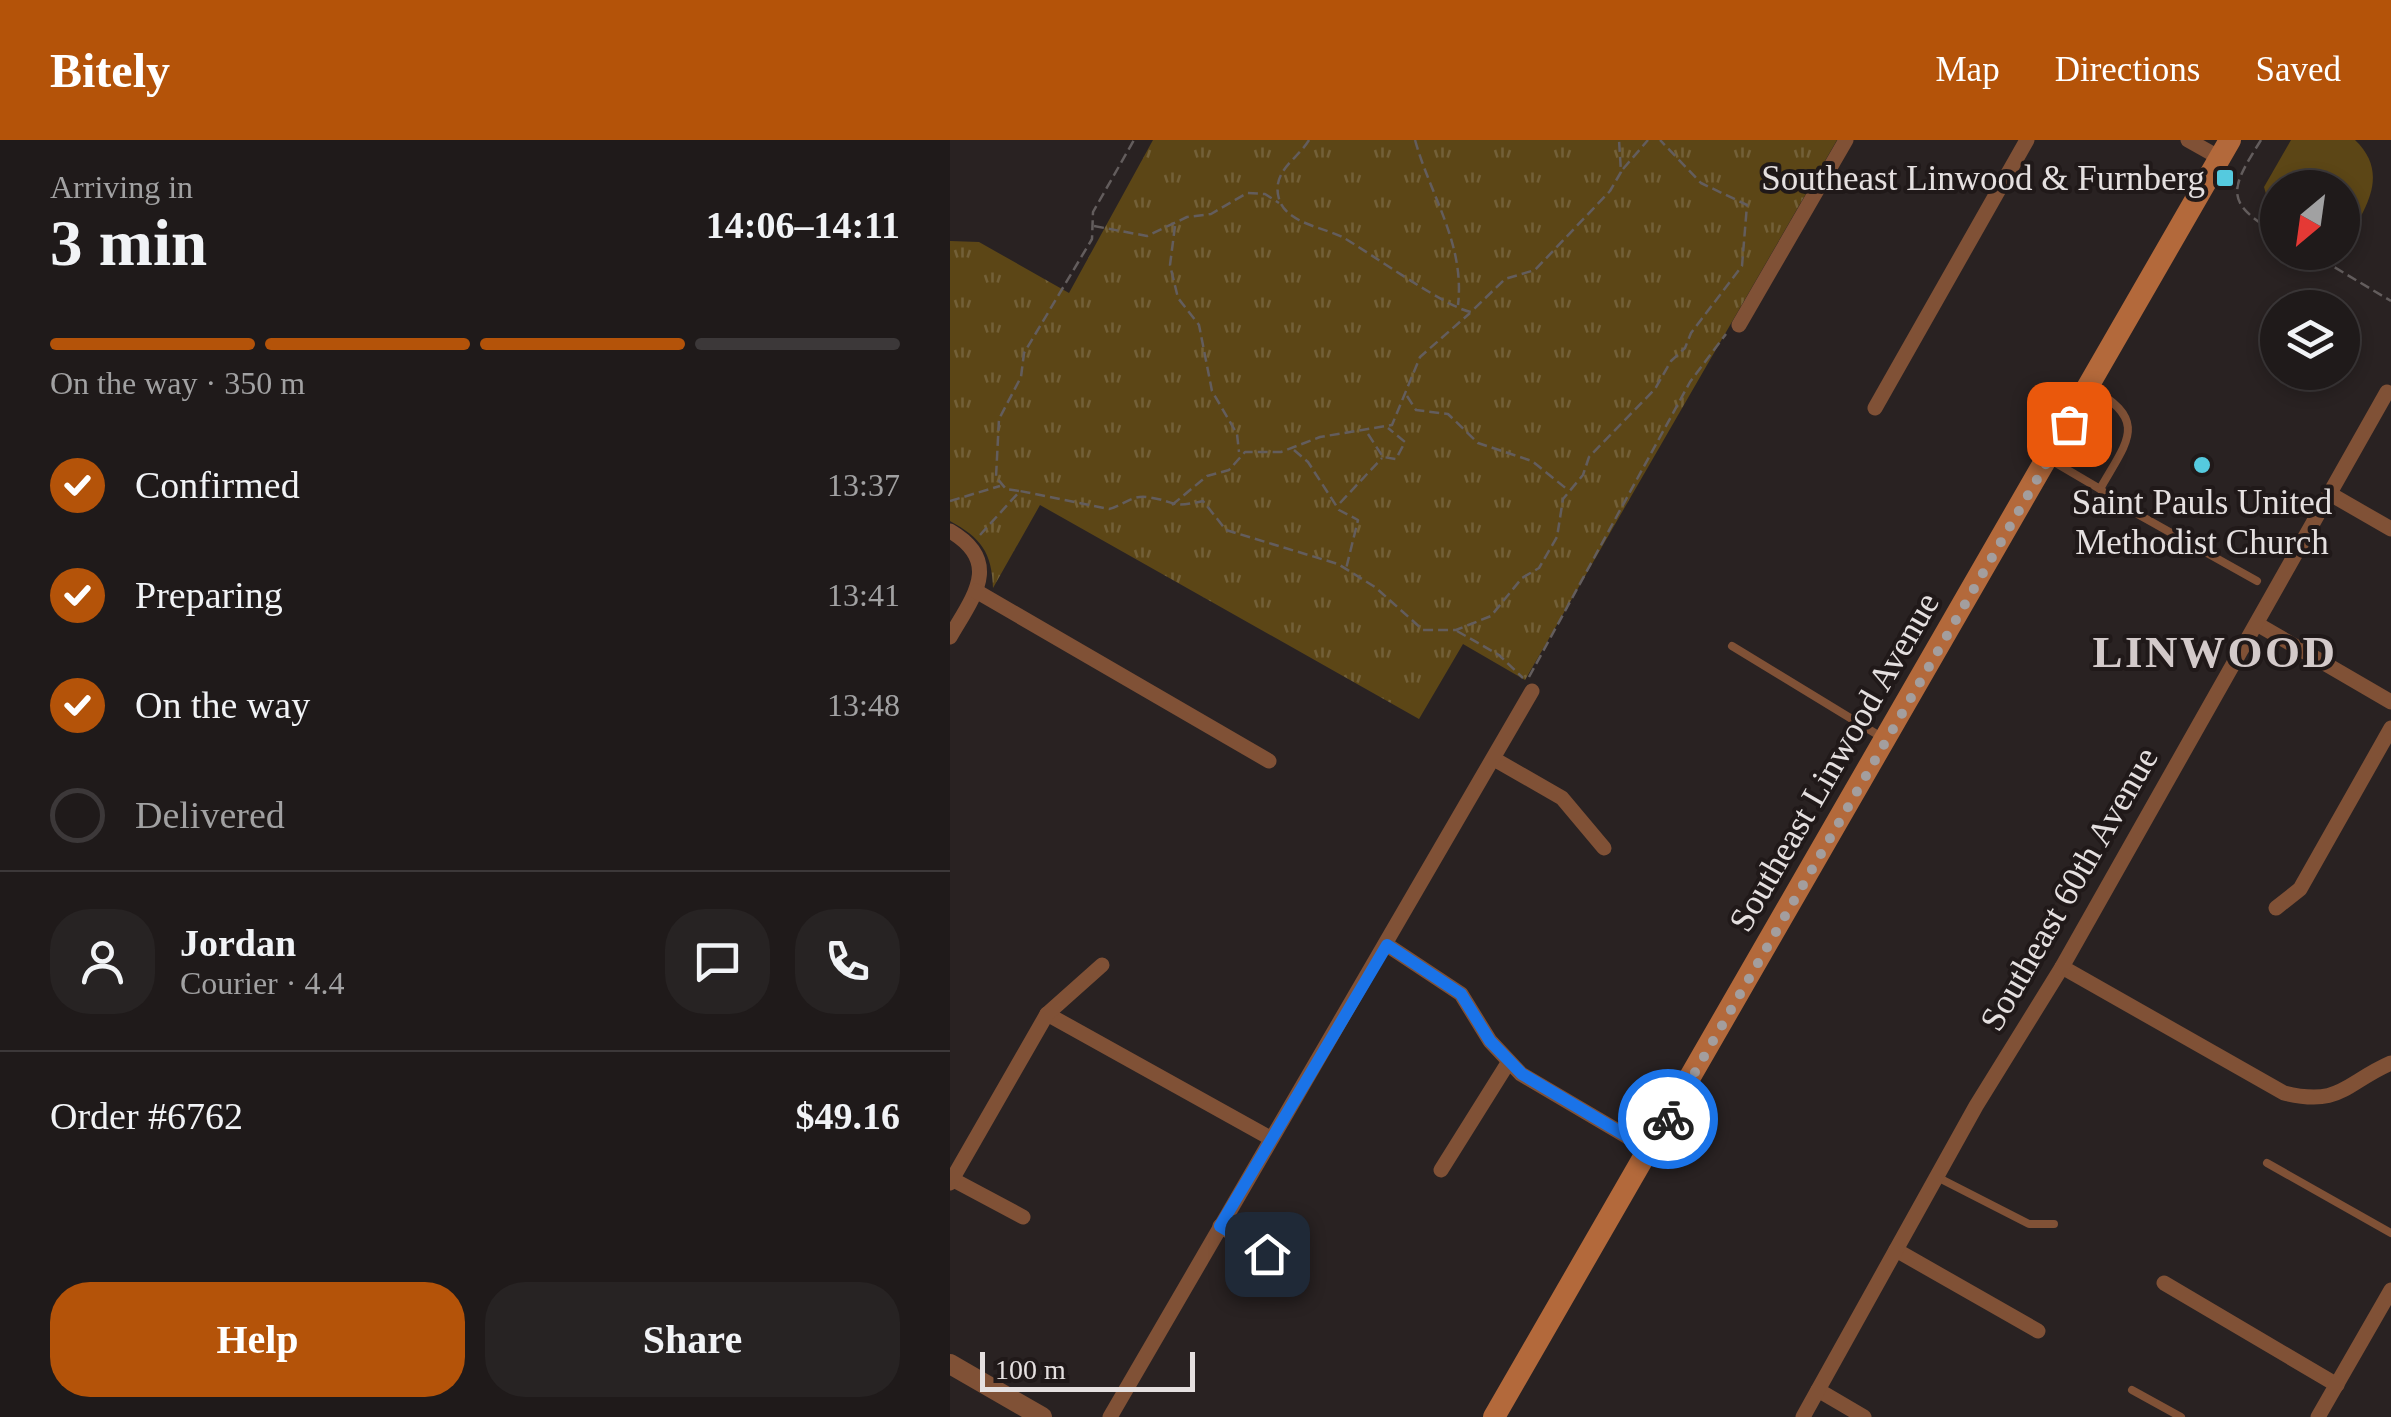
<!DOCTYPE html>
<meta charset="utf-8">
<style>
body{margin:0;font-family:"Times New Roman",serif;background:#272323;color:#f1f3f6;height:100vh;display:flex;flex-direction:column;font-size:38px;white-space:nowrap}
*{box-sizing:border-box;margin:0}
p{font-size:32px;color:#a1a1a2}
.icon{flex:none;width:55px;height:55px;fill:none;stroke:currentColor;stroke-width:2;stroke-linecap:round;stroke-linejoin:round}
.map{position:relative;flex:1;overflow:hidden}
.drawer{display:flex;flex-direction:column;background:#1f1a1a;width:950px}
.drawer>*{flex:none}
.needle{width:65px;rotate:209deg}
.fabs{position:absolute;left:1310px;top:30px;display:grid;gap:20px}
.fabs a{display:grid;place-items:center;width:100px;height:100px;border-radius:50%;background:#1f1a1a;box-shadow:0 5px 15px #0003,0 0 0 2px #3c3839;font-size:50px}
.scale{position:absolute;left:30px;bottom:25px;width:215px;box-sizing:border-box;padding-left:10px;border:5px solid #e5e0e0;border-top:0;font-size:28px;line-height:35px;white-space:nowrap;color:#e5e0e0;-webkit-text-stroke:8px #201919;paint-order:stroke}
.pin{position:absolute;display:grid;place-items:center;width:85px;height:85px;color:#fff;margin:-42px;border-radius:20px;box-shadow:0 5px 15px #0006}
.courier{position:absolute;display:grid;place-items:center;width:100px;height:100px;margin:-50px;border:8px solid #1a73e8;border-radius:50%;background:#fff;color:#222;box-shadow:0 2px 12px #0007}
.summary em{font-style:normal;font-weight:800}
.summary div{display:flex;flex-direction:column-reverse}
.summary{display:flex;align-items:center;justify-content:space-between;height:170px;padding:0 50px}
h1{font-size:65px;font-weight:800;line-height:75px}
.bar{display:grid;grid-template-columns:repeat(4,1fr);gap:15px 10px;align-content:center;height:120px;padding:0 50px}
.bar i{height:12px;border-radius:8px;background:#3c3839}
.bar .current{background:#b45309}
.bar p{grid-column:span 4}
.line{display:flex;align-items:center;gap:25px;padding:0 50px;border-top:2px solid #3c3839}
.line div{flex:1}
.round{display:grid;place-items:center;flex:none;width:105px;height:105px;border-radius:40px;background:#272323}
ol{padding:0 50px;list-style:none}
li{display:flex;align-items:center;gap:30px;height:110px}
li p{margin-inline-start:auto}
li .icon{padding:10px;border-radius:50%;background:#b45309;color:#fff;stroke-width:4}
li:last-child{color:#a1a1a2}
li i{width:55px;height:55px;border:5px solid #3c3839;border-radius:50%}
.primary-button{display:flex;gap:20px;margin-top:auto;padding:20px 50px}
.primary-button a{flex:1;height:115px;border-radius:40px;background:#b45309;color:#fff;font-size:40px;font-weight:800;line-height:115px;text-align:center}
.primary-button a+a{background:#272323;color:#f1f3f6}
header{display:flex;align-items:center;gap:60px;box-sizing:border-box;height:140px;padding:0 50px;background:#b45309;color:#fff}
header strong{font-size:48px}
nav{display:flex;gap:55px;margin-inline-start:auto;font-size:35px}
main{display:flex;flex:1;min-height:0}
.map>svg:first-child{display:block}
.grass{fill:url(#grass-tufts)}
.garden{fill:#5c4616}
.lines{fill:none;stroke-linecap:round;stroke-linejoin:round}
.path{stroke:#635d5d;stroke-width:2.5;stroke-dasharray:10 5;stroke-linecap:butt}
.service{stroke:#805136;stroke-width:8}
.minor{stroke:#805136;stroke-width:15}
.tertiary{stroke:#805136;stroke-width:20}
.secondary{stroke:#b3693b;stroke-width:22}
.done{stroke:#a39e9e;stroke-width:10;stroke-dasharray:0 18}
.route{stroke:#1a73e8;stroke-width:12}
.poi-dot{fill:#55cadf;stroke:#201919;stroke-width:4}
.labels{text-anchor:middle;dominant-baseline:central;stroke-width:8;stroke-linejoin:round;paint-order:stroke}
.poi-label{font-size:35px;fill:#e5e0e0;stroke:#201919;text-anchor:end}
.street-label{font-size:35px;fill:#e5e0e0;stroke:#201919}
.district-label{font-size:45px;font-weight:bold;letter-spacing:2.5px;fill:#d3caca;stroke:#201919}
</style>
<header>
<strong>Bitely</strong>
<nav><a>Map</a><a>Directions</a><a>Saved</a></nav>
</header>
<main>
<section class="drawer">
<div class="summary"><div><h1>3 min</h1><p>Arriving in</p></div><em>14:06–14:11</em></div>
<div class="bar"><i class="current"></i><i class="current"></i><i class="current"></i><i></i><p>On the way · 350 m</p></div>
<ol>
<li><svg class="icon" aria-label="check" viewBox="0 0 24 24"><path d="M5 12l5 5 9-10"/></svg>Confirmed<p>13:37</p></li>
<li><svg class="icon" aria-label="check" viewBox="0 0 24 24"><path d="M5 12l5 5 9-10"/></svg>Preparing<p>13:41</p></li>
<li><svg class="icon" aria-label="check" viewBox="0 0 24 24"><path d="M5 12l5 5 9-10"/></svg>On the way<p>13:48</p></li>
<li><i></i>Delivered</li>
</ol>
<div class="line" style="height:180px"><a class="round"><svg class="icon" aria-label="person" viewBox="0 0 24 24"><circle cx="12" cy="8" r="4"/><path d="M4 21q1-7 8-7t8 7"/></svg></a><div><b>Jordan</b><p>Courier · 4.4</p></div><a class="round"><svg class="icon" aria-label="chat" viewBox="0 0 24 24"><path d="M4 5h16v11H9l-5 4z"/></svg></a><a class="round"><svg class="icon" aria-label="phone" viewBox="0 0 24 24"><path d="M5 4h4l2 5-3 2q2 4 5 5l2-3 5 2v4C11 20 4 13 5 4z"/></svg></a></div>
<div class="line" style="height:130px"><div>Order #6762</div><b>$49.16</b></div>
<div class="primary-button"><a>Help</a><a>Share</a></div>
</section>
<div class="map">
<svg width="1441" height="1277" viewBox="0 0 1441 1277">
<defs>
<pattern id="grass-tufts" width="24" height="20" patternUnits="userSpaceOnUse" patternTransform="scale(2.5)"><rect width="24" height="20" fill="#5c4616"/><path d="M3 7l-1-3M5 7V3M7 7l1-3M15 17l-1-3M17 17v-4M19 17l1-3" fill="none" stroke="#736038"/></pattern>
</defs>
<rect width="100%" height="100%" fill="#292222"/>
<path class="grass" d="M203,0h684l-312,540 -62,-36 -44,75 -379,-214 -47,83c-1,-36 -12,-50 -43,-67v-280l29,1 90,51z"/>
<path class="garden" d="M1341,0h64c36,34 10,70 -11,105l-2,-57h-64l-1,19 -9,-6 -4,-14z"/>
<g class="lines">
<g class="path">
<path d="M359,0c-12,20 -38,31 -30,59 8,25 45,28 65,39 26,15 103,70 127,74l34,-33 30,-9 75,-79 11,-19 -2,-32"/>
<path d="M465,0c16,57 50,104 43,165"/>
<path d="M1311,0c-31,50 -38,62 17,94"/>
<polyline points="673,29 698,0"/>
<polyline points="144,86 197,96 237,77 261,74 297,53 315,54 329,63"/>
<polyline points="225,86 220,125 228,158 249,185 262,251 287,294 289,312"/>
<polyline points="1359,112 1441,161"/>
<polyline points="457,256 466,270 498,274 528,303 582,321 618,350"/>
<polyline points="418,294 433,317 446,319 455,302 438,288"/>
<polyline points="344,310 358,322 389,370 408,380 396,429"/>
<polyline points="69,351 56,349 46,337 49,279 71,237 74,213 142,99 143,72 184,0"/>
<polyline points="0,361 50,346"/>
<polyline points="390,363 432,318"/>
<polyline points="222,365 257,336 279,330 295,312 331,312 370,297 442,285 470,217 520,173"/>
<path d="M30,395l40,-44 89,18c13,-3 22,-14 38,-12 30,4 21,12 56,4l23,29 112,34 37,23 48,43h33l35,-14 31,-38 17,-10 18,-31 6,-38 20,-24 6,-18 66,-68 16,-28 14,-13 6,-15 51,-67 5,-61 -46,-22 -41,-43"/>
<polyline points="507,491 549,515 573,538"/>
<polyline points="579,537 740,242 776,194"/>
</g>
<g class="service">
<path d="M1099,319l51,30c27,-48 50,-68 -9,-101"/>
<polyline points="1150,349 1166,362 1307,441"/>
<polyline points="782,506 933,598"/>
<polyline points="1317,1023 1441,1093"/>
<polyline points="987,1037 1079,1084 1104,1084"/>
<polyline points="1182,1250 1231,1277"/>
</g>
<g class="minor">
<polyline points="1238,0 1270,18"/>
<polyline points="789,185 896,0"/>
<polyline points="925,268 1077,0"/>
<polyline points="1382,355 1441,389"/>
<path d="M0,391c53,31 23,66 0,106"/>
<polyline points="26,451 319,621"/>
<polyline points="1307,484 1441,562"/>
<polyline points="544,619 612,658 654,708"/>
<polyline points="1326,768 1350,749 1441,588"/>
<polyline points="437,805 511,854 540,901 571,934 700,1010"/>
<path d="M1112,827l222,126c57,14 61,-10 107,-30"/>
<polyline points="97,874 320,998"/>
<polyline points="491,1030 558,923"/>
<polyline points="2,1039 73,1077"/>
<polyline points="0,1043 97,874 152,825"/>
<polyline points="270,1086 317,1114"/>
<polyline points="946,1110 1088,1191"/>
<polyline points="1214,1143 1387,1245"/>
<polyline points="868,1250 914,1277"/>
<polyline points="160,1277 582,551"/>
<polyline points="853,1277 1026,966 1112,827 1437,252"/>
<polyline points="1368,1277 1441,1150"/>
</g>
<polyline class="tertiary" points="0,1224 92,1277"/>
<polyline class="secondary" points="544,1277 1280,0"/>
</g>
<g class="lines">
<polyline class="done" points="718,979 1119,284"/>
<polyline class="route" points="317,1114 270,1086 437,805 511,854 540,901 572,934 700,1010 718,979"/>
</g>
<g class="poi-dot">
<rect x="1265" y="28" width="20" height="20" rx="5"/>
<circle cx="1252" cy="325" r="10"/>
</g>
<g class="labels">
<g class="poi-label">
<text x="1255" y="38">Southeast Linwood &amp; Furnberg</text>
<text x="1252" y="362" text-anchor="middle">Saint Pauls United<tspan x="1252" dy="40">Methodist Church</tspan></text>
</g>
<g class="street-label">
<text transform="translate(884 622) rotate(-60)">Southeast Linwood Avenue</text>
<text transform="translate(1119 749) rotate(-60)">Southeast 60th Avenue</text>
</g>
<g class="district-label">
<text x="1265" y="512">LINWOOD</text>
</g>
</g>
</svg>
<div class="fabs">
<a><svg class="needle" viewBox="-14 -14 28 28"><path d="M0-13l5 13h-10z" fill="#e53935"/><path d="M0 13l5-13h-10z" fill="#a1a1a2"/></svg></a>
<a><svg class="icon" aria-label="layers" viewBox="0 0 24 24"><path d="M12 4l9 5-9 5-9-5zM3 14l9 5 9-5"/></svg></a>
</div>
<div class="scale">100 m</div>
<div class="pin" style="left:1119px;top:284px;background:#ea580c"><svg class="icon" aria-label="bag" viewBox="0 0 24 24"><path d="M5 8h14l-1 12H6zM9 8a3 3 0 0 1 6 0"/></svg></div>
<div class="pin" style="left:317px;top:1114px;background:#1f2937"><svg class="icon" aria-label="home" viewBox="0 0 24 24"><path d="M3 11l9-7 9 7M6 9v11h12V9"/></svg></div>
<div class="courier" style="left:718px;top:979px"><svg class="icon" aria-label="bike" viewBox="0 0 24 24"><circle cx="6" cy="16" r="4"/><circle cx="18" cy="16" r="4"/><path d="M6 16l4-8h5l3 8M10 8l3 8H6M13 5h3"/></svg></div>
</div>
</main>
